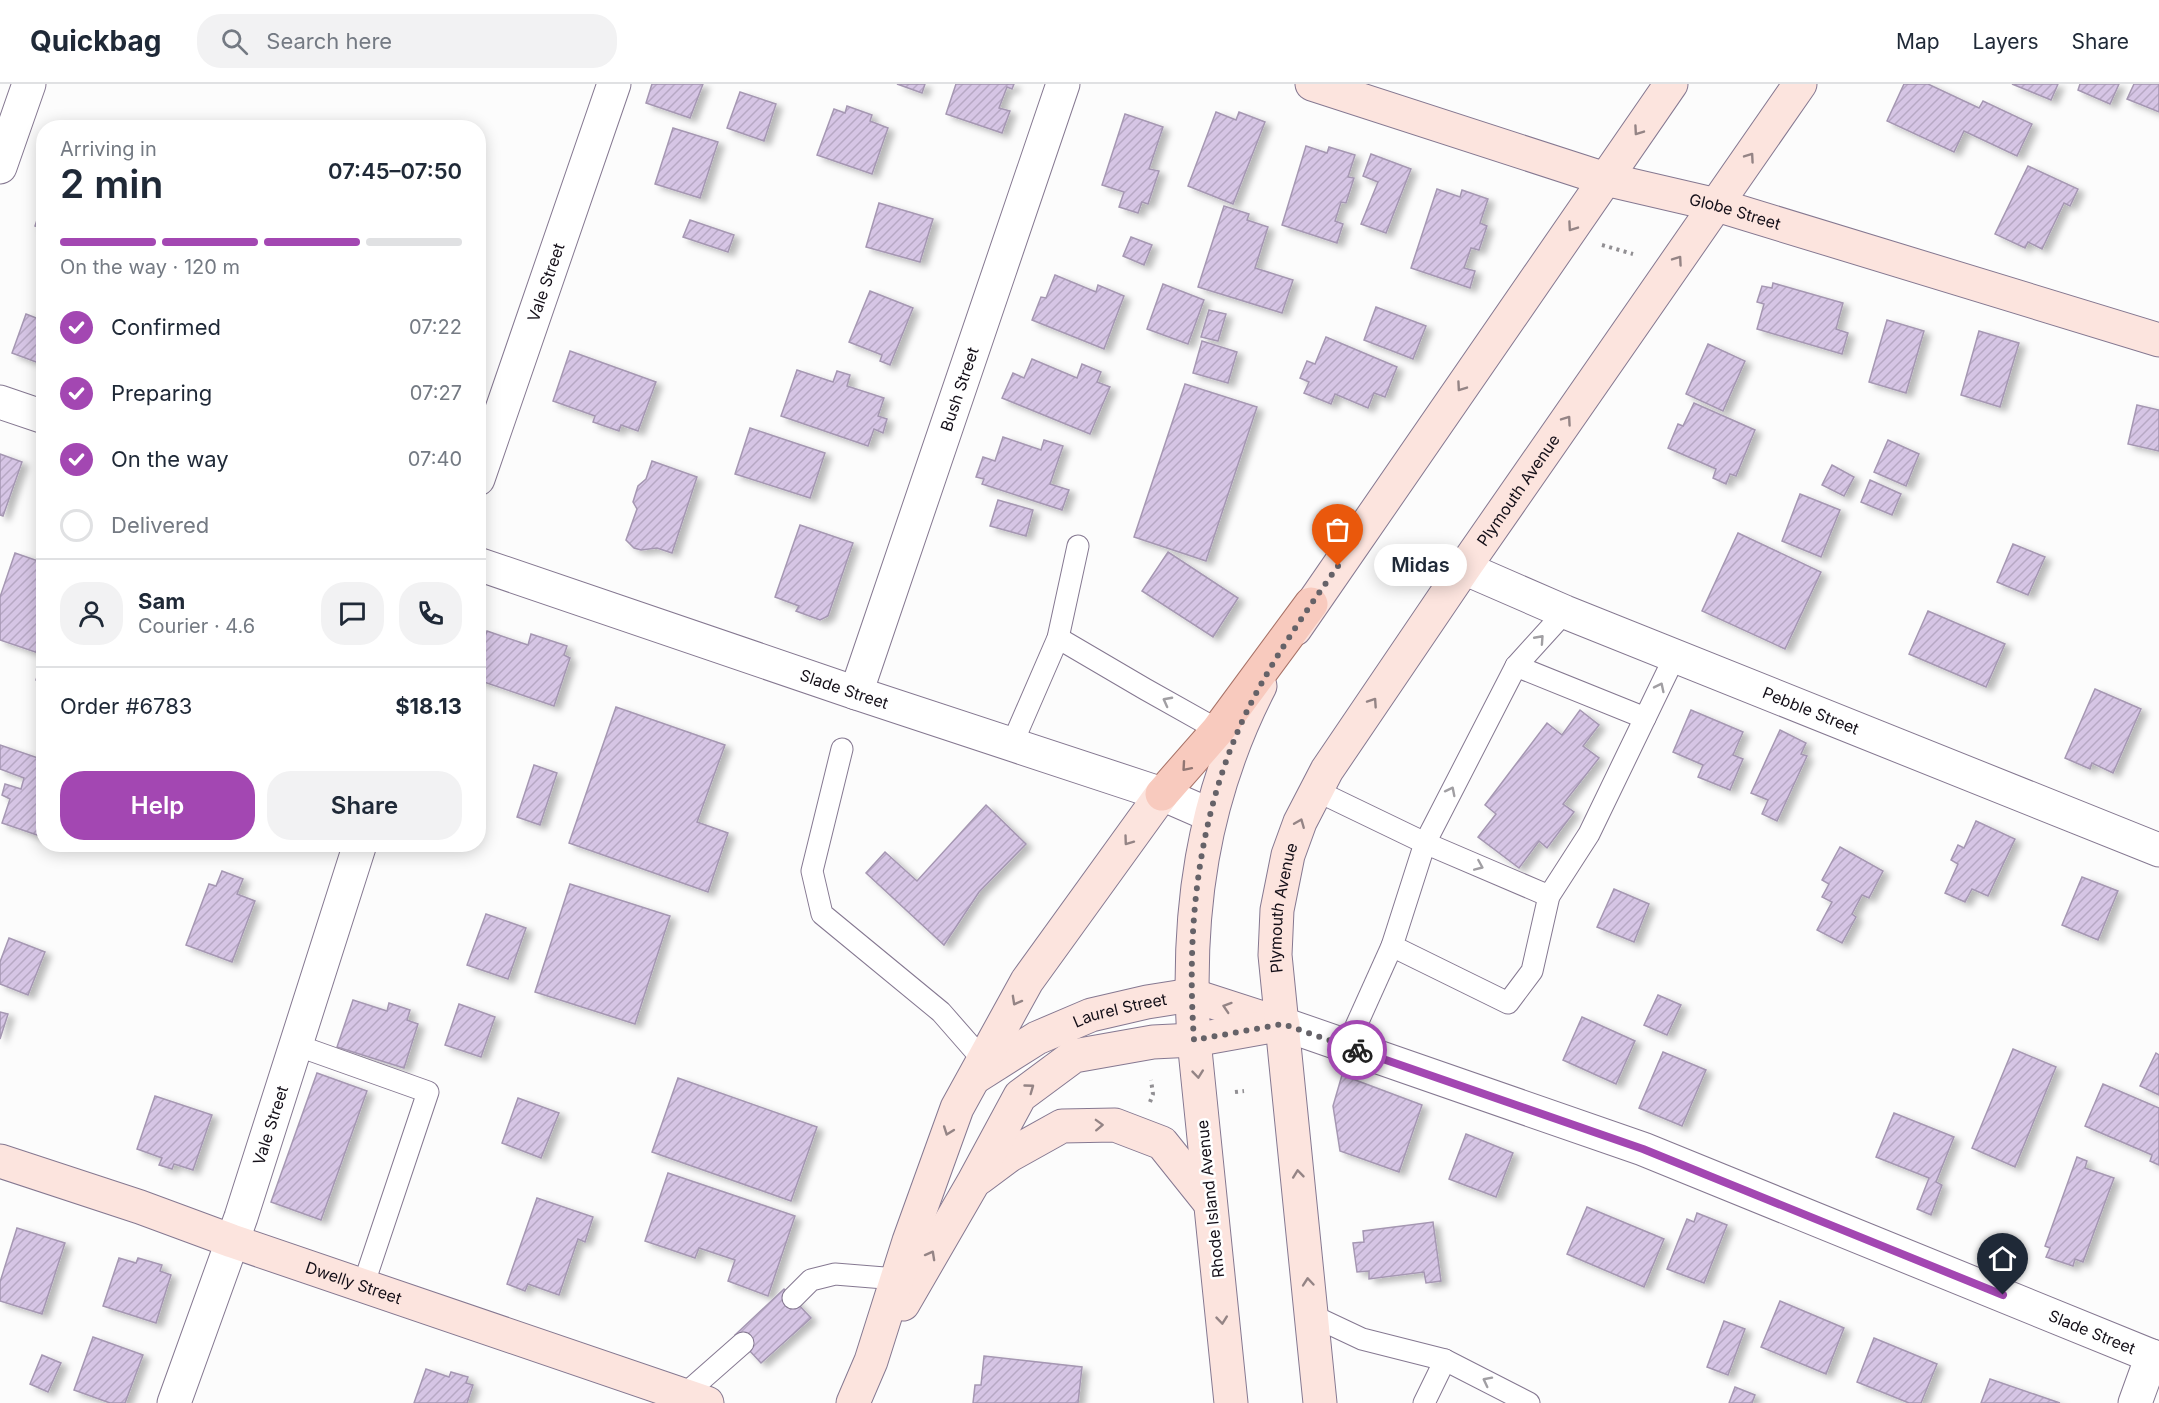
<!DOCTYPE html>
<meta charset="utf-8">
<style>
body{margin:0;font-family:Inter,sans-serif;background:#f2f2f3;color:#1f2937;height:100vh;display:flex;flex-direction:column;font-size:22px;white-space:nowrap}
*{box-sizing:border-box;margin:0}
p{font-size:20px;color:#747a83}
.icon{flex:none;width:33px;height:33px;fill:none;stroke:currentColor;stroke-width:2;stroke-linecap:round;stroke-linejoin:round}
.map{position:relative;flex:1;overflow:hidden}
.side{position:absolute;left:36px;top:36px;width:450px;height:732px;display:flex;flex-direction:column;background:#fff;border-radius:24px;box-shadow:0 3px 15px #0003}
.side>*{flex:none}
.pin{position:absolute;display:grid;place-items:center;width:51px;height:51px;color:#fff;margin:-62px -26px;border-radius:50% 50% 50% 0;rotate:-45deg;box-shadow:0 0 6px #0007}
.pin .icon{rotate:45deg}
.courier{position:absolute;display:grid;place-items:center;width:60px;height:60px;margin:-30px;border:4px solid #a347b2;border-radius:50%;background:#fff;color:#222;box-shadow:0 2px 8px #0007}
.bubble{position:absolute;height:42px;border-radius:21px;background:#fff;box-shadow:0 3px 15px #0003;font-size:20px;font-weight:600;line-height:42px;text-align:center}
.head em{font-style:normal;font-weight:600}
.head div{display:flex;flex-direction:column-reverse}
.head{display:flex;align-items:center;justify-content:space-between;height:102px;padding:0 24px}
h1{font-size:39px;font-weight:600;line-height:45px}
.bar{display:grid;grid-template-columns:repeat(4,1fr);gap:9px 6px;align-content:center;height:72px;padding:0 24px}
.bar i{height:8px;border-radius:4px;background:#e0e1e3}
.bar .on{background:#a347b2}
.bar p{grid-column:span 4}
.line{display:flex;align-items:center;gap:15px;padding:0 24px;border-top:2px solid #e0e1e3}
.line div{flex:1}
.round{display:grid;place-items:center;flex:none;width:63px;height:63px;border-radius:24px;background:#f2f2f3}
ol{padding:0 24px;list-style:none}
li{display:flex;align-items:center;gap:18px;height:66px}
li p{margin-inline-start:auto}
li .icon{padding:6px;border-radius:50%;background:#a347b2;color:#fff;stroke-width:4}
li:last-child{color:#747a83}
li i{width:33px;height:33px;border:3px solid #e0e1e3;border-radius:50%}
.button{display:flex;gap:12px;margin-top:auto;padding:12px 24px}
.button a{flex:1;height:69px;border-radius:24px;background:#a347b2;color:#fff;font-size:24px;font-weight:600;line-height:69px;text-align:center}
.button a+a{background:#f2f2f3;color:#1f2937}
header{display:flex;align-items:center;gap:36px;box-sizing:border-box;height:84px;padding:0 30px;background:#fff;border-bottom:2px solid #e0e1e3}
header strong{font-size:28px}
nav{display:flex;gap:33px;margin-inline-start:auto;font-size:21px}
.search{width:420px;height:54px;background:#f2f2f3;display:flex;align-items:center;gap:15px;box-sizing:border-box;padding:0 21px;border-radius:24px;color:#747a83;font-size:22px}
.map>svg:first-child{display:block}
.building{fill:url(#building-hatch);stroke:#a597b2;stroke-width:1.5;filter:url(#shadow)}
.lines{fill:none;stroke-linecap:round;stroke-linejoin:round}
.lane-casing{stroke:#857891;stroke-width:23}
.street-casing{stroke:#857891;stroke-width:35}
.secondary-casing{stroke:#857891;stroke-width:35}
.primary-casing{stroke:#a67167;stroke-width:35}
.path{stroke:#918f93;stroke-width:4;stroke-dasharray:3 4.5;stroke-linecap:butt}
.lane{stroke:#fff;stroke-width:21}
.street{stroke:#fff;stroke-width:33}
.secondary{stroke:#fce4de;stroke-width:33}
.primary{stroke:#f8cabe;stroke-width:33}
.oneway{stroke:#948485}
.oneway2{stroke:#a19fa3}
.oneway3{stroke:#917673}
.done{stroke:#656268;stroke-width:6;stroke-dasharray:0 10.8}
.route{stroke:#a347b2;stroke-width:8}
.labels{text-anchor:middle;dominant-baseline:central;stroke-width:5;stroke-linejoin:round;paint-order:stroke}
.street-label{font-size:16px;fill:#140f18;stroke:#fff}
</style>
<header>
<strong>Quickbag</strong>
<div class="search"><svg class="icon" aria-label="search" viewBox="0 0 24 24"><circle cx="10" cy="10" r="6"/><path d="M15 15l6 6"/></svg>Search here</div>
<nav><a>Map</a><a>Layers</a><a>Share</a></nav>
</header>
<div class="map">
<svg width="2159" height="1319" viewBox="0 0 2159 1319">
<defs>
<pattern id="building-hatch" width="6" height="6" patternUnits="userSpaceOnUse" patternTransform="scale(1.5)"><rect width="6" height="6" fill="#d6c5e5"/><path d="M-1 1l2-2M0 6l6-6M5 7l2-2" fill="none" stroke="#b7a8c4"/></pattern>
<filter id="shadow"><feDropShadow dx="6" dy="4" stdDeviation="3" flood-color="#0004"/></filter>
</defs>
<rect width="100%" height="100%" fill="#fcfcfc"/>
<g class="building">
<polygon points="652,0 703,0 690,34 646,19"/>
<polygon points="897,0 925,0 922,9"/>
<polygon points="956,0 1014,0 1012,5 1007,3 999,24 1010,27 1002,49 946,30"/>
<polygon points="1904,0 1928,0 1979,24 1983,17 2032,40 2017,72 1964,47 1954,68 1887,37"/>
<polygon points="2012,0 2058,0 2051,16"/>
<polygon points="2080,0 2119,0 2110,20 2078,6"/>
<polygon points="2134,0 2159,0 2159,28 2127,15"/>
<polygon points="740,8 776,20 764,57 727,44"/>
<polygon points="847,22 872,31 870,37 888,44 872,90 817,71 834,25 845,29"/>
<polygon points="1216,28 1236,36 1239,28 1265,38 1233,120 1188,102"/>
<polygon points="1125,30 1163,43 1149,85 1159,87 1148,120 1142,118 1138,129 1119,123 1124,108 1102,101"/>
<polygon points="673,44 718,58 700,114 655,100"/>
<polygon points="1306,62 1327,69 1329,63 1355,71 1348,93 1354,94 1346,119 1341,118 1335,137 1343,140 1337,159 1282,141"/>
<polygon points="1371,70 1411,85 1386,149 1361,140 1378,98 1363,92"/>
<polygon points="2028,82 2078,105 2070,122 2064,119 2042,165 2028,158 2025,164 1995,150"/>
<polygon points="1437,105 1460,113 1462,106 1488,115 1480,139 1487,142 1479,166 1471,164 1464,184 1475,187 1470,204 1411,184"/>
<polygon points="879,119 933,135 920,178 866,163"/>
<polygon points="42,121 44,121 44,145 35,142"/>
<polygon points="1224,122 1249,130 1247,136 1268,143 1255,184 1293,196 1282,229 1198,203"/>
<polygon points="690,136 734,151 728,168 683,153"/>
<polygon points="1131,153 1152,161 1144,181 1123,172"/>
<polygon points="1055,191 1096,208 1098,201 1124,212 1104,265 1032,236 1041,213 1046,214"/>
<polygon points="1773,199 1843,219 1836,245 1848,249 1842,270 1757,245 1764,220 1757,218 1762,202 1772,204"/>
<polygon points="1163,200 1204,216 1188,260 1147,245"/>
<polygon points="870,207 913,224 890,281 880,277 882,271 849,258"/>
<polygon points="1376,223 1426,242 1413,275 1364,256"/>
<polygon points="1209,226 1226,230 1218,257 1201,253"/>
<polygon points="26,230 44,237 44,281 12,269"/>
<polygon points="1887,236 1924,247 1906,309 1869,298"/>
<polygon points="1979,247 2019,259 2000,323 1961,311"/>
<polygon points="1326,253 1397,283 1385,313 1374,309 1368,324 1335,310 1331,320 1304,309 1309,298 1300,294 1307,277 1315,280"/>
<polygon points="1202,257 1237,268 1228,299 1193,289"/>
<polygon points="1708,260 1745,277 1723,327 1686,310"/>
<polygon points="570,267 656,298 638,347 621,341 619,347 593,338 595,332 553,317"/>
<polygon points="1032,275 1077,294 1082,280 1101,288 1097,298 1110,303 1090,350 1002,314 1013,289 1024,294"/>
<polygon points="797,286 833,298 837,287 850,291 847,302 884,314 878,332 887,335 883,349 874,345 868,362 781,332"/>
<polygon points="1185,300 1257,323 1206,477 1134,453"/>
<polygon points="1694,319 1755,346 1736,392 1730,390 1726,400 1713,394 1716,385 1668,364 1678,340 1683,342"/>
<polygon points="2137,321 2159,326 2159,367 2128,360"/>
<polygon points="750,344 825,369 810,414 735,390"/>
<polygon points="1003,353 1041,366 1044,356 1063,362 1050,400 1069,406 1062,426 982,400 984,395 976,393 983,373 995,377"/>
<polygon points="1888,356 1919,370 1906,402 1874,388"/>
<polygon points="0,370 22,378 3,432 0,431"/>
<polygon points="652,377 697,393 672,469 657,464 641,466 634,464 626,456 637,425 633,418 638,402 646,395"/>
<polygon points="1832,381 1854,393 1844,412 1822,401"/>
<polygon points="1870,396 1901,410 1892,431 1861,418"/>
<polygon points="1800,410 1840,426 1821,473 1782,457"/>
<polygon points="998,416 1033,426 1026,452 990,442"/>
<polygon points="800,441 853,459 828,532 820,536 796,527 799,522 775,513"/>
<polygon points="1738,449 1821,488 1785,565 1702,527"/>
<polygon points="2013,460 2045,473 2028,511 1997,498"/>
<polygon points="1168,468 1238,514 1213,553 1142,507"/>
<polygon points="15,469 44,479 44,571 0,556 0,513"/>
<polygon points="1928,527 2005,560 1986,603 1909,570"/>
<polygon points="487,547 528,561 531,550 567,562 564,571 570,574 554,622 478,596 478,572"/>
<polygon points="42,577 44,577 44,598 36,596"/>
<polygon points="2095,605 2141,625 2113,689 2092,679 2090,685 2065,674"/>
<polygon points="616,623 725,661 697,738 728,749 708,808 569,759"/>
<polygon points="1580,626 1599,641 1583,662 1599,674 1563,720 1574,728 1547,764 1539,757 1519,784 1478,753 1496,730 1485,721 1547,639 1562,651"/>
<polygon points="1691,626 1743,648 1733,671 1743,675 1730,706 1698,693 1703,681 1673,668"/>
<polygon points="1780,646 1806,659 1801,670 1807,672 1777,737 1762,730 1768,716 1751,709"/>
<polygon points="0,661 44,676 44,742 40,752 2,739 10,715 2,711 5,700 21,705 24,694 0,685"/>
<polygon points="534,681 557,689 540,741 517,733"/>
<polygon points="986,721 1026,760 979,808 944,861 866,789 885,768 917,797"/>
<polygon points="1976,737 2015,755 1988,812 1972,805 1965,818 1945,809 1958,780 1951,776 1958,761 1964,764"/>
<polygon points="1840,763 1883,787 1869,814 1862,811 1852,830 1856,833 1842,859 1817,846 1832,818 1822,813 1829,800 1822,796"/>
<polygon points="222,787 243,795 237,810 255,817 232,878 186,861 209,800 216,802"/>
<polygon points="2082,793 2118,807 2098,856 2062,841"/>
<polygon points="570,800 670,832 635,940 535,908"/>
<polygon points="1614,805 1649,820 1634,858 1597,843"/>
<polygon points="486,830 526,844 508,895 467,881"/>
<polygon points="9,854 45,868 28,911 0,900 0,878"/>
<polygon points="1658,911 1681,921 1667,951 1644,941"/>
<polygon points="353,916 387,927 389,919 410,926 407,936 418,940 404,984 337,963"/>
<polygon points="459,920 495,933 481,973 445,961"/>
<polygon points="0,928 8,930 0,955"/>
<polygon points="1582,933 1635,957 1616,1000 1563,976"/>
<polygon points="2013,965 2056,983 2015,1083 1972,1064"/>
<polygon points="1663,968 1706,986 1682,1042 1639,1024"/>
<polygon points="2156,969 2159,971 2159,1011 2140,1002"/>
<polygon points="317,989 367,1007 321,1136 271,1118"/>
<polygon points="1342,991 1422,1021 1399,1088 1340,1067 1333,1022"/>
<polygon points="678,994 817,1043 791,1117 652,1068"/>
<polygon points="2103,1000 2159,1024 2159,1081 2150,1077 2152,1071 2085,1042"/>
<polygon points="155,1012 212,1031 193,1086 174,1080 172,1085 159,1081 162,1074 137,1065"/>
<polygon points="518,1014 559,1029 541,1074 502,1059"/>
<polygon points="1894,1029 1954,1053 1936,1098 1942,1101 1931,1131 1917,1125 1929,1094 1876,1073"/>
<polygon points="1466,1050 1513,1069 1496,1113 1449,1095"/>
<polygon points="2077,1073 2087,1077 2085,1084 2114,1094 2083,1178 2075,1175 2073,1182 2046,1173 2050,1164 2045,1162"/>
<polygon points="668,1089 795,1132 768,1212 728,1197 735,1176 699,1164 695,1174 645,1157"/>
<polygon points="537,1114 593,1133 585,1158 578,1155 559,1211 528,1200 525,1207 507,1200"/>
<polygon points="1587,1123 1664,1155 1644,1203 1567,1170"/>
<polygon points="1697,1129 1727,1141 1704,1199 1667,1185 1687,1135 1694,1138"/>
<polygon points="1433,1138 1441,1197 1426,1199 1424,1188 1369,1195 1369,1187 1357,1188 1353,1159 1364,1158 1363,1147"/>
<polygon points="17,1144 65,1159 42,1230 0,1217 0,1198"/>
<polygon points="119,1174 136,1179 138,1174 162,1181 160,1187 171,1191 156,1239 103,1222"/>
<polygon points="784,1205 811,1234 761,1279 735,1251"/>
<polygon points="1780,1217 1844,1244 1826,1290 1761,1263"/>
<polygon points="1724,1237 1745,1245 1728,1291 1707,1283"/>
<polygon points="93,1253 143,1271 125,1319 110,1319 74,1306"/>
<polygon points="1874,1254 1937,1280 1921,1319 1909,1319 1857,1298"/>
<polygon points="42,1271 61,1279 48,1308 30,1300"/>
<polygon points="984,1272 1082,1283 1078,1319 973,1319 975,1301 981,1301"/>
<polygon points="426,1285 449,1293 451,1288 468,1293 466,1299 473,1301 467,1319 414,1319"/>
<polygon points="1990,1295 2060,1319 1981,1319"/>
<polygon points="1735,1303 1755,1311 1752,1319 1729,1319"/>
</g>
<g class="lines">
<defs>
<g id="lane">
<polyline points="1565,528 1516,582 1425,759 1392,862 1508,919 1532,887 1549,812 1589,750 1675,572"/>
<polyline points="1058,554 1145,605 1218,646"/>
<polyline points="1516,582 1645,634"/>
<polyline points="1012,660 1058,554 1078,462"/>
<polyline points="842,665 812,787 822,830 941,928 983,976"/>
<polyline points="1315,706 1425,759 1549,812"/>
<polyline points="296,961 428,1008 363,1202"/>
<polyline points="1347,962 1392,862"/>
<polyline points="793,1214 811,1196 835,1190 897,1195"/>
<polyline points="1311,1231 1362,1255 1445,1276 1529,1319"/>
<polyline points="684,1311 743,1259"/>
<polyline points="1424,1319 1445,1276"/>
</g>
<g id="street">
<polyline points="0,83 29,0"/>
<polyline points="0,318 44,333"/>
<path id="s1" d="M478,395l136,-395"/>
<path id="s2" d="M478,480l378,129 306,101 48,21"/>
<path id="s3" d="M1464,484l101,44 594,238"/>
<path id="s4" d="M856,609l207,-609"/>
<path id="s5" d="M1283,940l360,125 516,210"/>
<path id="s6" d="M174,1319l67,-186 119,-373"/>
<polyline points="2135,1319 2152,1272"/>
</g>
<g id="secondary">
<path id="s7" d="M1312,0l293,95 112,26 442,135"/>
<polyline points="1295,545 1671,0"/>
<path id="s8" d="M977,992l60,-38 54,-23 56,-13 44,-7 87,28"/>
<path id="s9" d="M0,1077l140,46 92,34 475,162"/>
<polyline points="979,1094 1010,1071 1062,1042 1115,1041 1162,1059 1210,1119"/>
<polyline points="903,1220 973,1099 1020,1012 1074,972 1153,958 1194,956 1283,940"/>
<polyline points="853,1319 871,1277 909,1157 957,1024 1027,897 1162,710"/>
<path d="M1231,1319l-37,-363c-8,-126 8,-241 66,-354"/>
<path id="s10" d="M1320,1319l-45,-448 2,-45 11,-55 12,-33 27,-52 137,-202 336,-484"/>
</g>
<polyline id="primary" points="1162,710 1218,646 1311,520"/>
</defs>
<use href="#lane" class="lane-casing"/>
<use href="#street" class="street-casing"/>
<use href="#secondary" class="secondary-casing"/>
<use href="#primary" class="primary-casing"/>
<g class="path">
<polyline points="1602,161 1633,170"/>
<polyline points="1235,1008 1244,1007"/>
<polyline points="1150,1018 1153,1010 1151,996"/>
</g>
<use href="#lane" class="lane"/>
<use href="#street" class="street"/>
<use href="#secondary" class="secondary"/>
<use href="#primary" class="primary"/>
</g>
<defs><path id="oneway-chevron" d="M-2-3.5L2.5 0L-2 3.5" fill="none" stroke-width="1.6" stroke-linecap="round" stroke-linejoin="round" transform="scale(1.5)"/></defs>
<g class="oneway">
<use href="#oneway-chevron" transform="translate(1638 47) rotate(125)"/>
<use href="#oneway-chevron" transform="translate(1750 73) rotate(-55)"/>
<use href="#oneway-chevron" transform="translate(1572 143) rotate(125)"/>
<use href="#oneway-chevron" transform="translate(1678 176) rotate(-55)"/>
<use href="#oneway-chevron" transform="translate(1461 303) rotate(125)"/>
<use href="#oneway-chevron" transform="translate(1567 336) rotate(-55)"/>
<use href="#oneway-chevron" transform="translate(1373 618) rotate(-56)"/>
<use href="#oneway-chevron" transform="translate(1300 739) rotate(-68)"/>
<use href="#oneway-chevron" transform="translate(1128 757) rotate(126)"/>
<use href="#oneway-chevron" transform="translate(1016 917) rotate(119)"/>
<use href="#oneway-chevron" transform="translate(1227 923) rotate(-162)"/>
<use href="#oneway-chevron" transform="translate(1198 990) rotate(84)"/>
<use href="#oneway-chevron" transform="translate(1030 1004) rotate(-36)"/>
<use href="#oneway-chevron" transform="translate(1099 1041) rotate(-2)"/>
<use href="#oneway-chevron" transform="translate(948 1047) rotate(110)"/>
<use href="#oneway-chevron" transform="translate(1298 1090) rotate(-96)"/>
<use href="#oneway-chevron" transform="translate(931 1171) rotate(-61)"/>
<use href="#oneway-chevron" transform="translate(1308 1198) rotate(-95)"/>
<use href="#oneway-chevron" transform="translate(1222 1236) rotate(84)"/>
</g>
<g class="oneway2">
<use href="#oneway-chevron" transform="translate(1540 555) rotate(-48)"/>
<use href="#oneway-chevron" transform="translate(1660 603) rotate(-64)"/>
<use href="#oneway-chevron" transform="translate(1167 617) rotate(-152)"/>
<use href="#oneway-chevron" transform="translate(1451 707) rotate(-63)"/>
<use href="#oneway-chevron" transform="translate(1479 782) rotate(23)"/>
<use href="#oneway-chevron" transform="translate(1487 1297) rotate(-153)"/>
</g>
<use class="oneway3" href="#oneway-chevron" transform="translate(1186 683) rotate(131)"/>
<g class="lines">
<path class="done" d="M1338,482c-32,45 -63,90 -88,139 -52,104 -64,221 -56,335l89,-16 74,26"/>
<polyline class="route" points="1357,966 1643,1065 2003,1211"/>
</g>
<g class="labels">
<g class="street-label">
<text stroke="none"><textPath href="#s7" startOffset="442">Globe Street</textPath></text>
<text stroke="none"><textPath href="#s1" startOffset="208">Vale Street</textPath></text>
<text stroke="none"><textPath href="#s4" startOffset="321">Bush Street</textPath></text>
<text stroke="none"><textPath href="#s10" startOffset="984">Plymouth Avenue</textPath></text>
<text stroke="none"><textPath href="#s2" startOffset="387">Slade Street</textPath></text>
<text stroke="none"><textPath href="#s3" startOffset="375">Pebble Street</textPath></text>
<text stroke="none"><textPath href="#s10" startOffset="498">Plymouth Avenue</textPath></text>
<text stroke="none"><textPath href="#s8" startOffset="159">Laurel Street</textPath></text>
<text stroke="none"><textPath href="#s6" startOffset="294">Vale Street</textPath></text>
<text transform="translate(1210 1115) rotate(-96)">Rhode Island Avenue</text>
<text stroke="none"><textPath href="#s9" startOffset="374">Dwelly Street</textPath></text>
<text stroke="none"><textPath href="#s5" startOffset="866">Slade Street</textPath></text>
</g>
</g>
</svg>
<div class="pin" style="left:1338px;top:482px;background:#ea580c"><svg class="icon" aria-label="bag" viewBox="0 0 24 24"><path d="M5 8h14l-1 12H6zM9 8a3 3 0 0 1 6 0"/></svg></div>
<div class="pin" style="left:2003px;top:1211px;background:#1f2937"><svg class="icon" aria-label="home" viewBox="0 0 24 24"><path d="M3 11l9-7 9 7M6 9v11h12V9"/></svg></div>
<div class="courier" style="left:1357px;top:966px"><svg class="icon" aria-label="bike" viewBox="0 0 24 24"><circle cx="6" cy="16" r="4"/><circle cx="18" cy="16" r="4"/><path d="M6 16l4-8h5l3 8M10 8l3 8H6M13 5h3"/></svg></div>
<div class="bubble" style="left:1374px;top:460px;width:93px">Midas</div>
<section class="side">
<div class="head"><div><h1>2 min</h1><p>Arriving in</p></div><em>07:45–07:50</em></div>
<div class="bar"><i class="on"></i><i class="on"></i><i class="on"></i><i></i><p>On the way · 120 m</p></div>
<ol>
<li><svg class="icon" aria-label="check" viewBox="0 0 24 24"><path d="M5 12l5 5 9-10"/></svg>Confirmed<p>07:22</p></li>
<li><svg class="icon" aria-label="check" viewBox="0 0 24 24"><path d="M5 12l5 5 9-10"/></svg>Preparing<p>07:27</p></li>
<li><svg class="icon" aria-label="check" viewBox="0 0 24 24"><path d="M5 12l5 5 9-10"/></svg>On the way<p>07:40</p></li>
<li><i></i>Delivered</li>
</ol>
<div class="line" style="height:108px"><a class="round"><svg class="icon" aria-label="person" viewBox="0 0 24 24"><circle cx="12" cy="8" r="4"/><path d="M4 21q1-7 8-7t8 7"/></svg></a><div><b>Sam</b><p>Courier · 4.6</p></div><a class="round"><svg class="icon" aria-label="chat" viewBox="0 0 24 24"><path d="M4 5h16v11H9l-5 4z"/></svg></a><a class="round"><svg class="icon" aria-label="phone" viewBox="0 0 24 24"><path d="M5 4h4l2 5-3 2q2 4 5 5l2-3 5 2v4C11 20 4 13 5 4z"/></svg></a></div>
<div class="line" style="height:78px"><div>Order #6783</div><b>$18.13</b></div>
<div class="button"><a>Help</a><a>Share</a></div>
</section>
</div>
